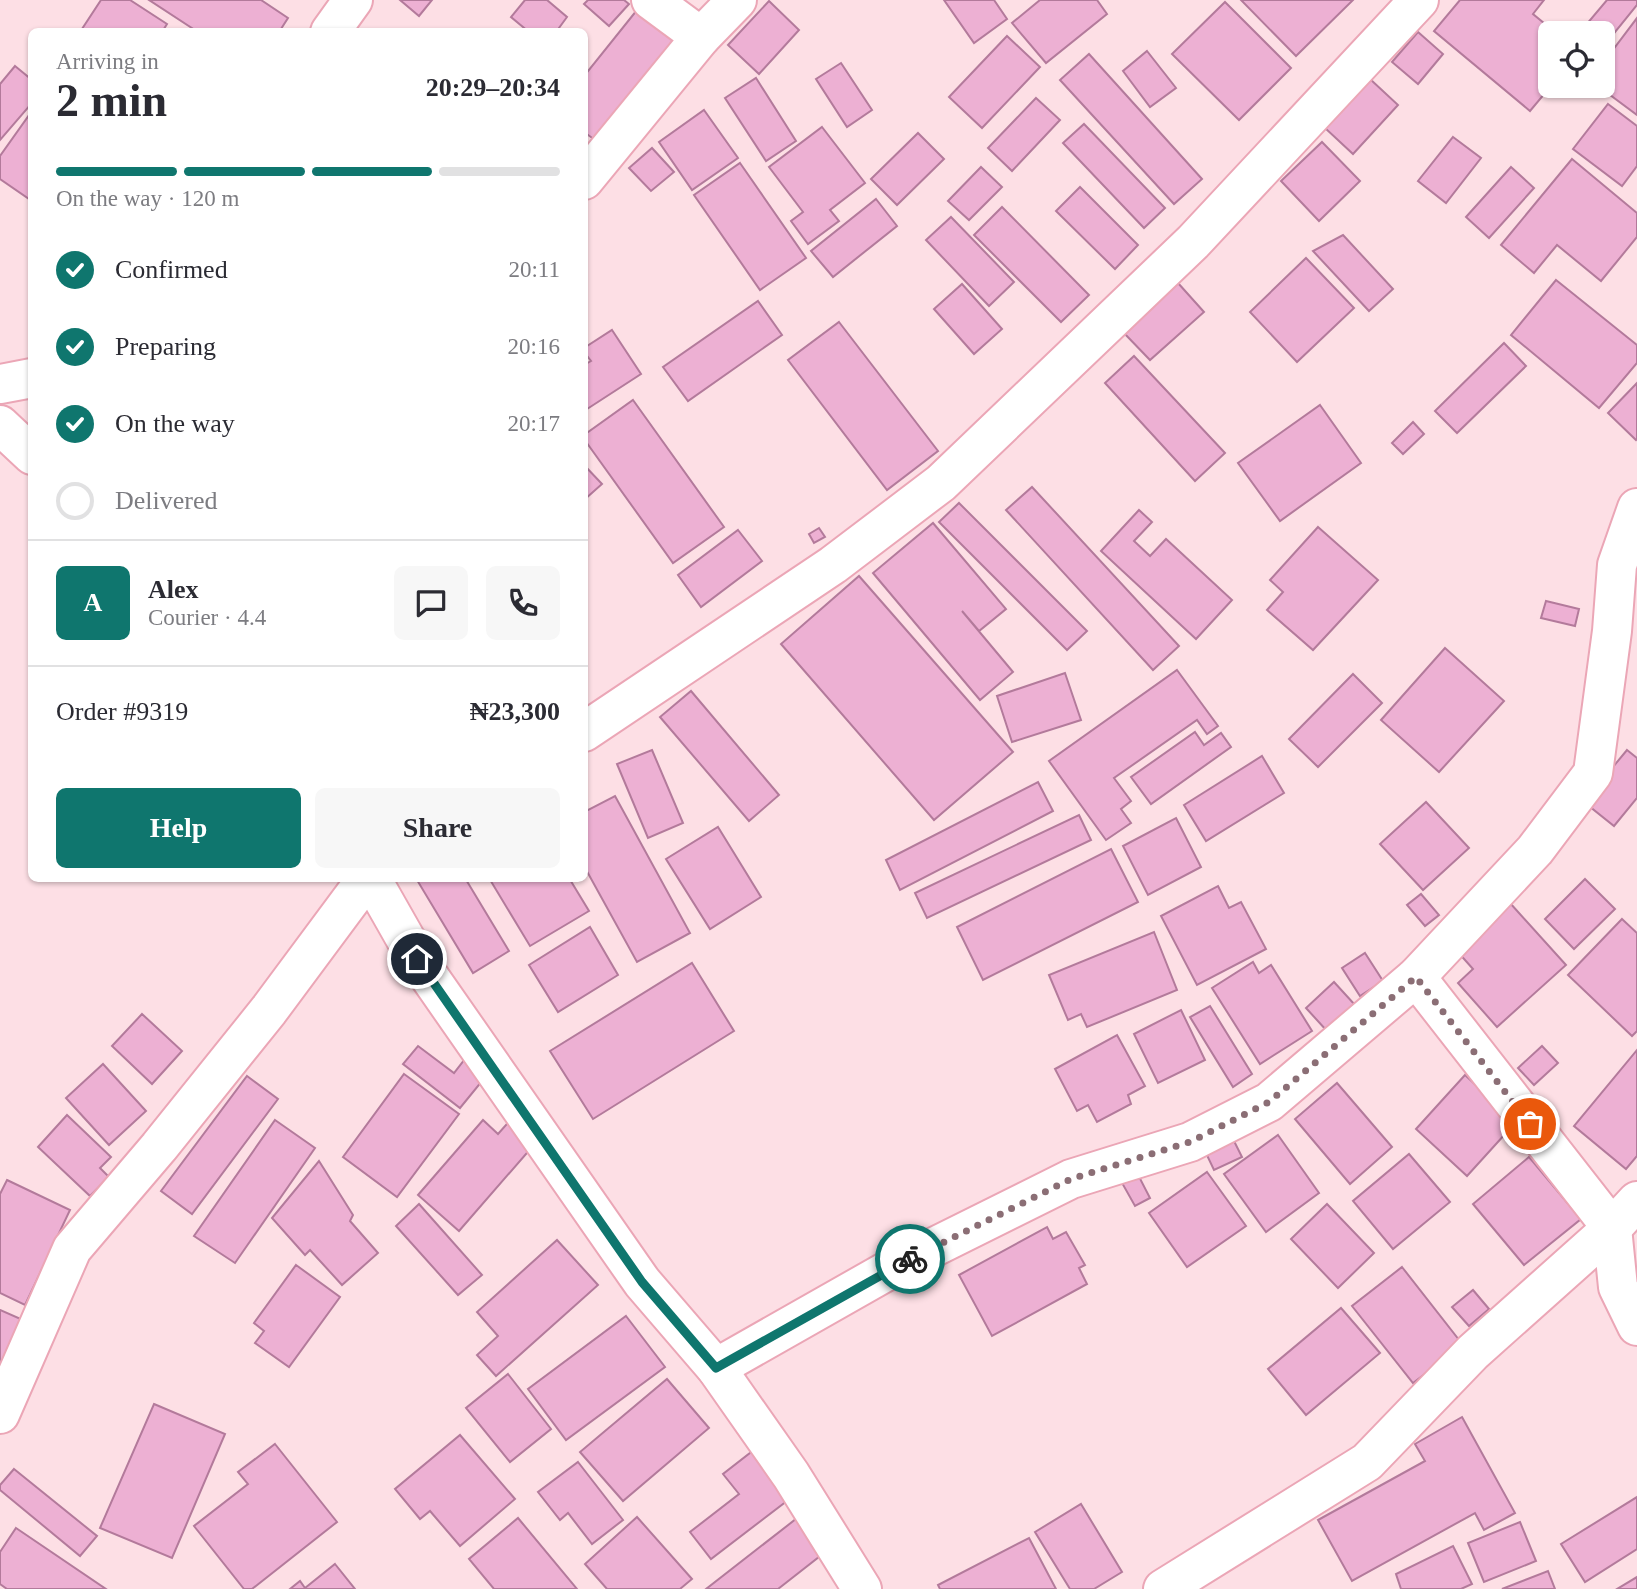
<!DOCTYPE html>
<meta charset="utf-8">
<style>
body{margin:0;font-family:Georgia,serif;background:#f7f7f7;color:#2b2b33;height:100vh;display:flex;flex-direction:column;font-size:26px;white-space:nowrap}
*{box-sizing:border-box;margin:0}
p{font-size:23px;color:#7c7c81}
.icon{flex:none;width:38px;height:38px;fill:none;stroke:currentColor;stroke-width:2;stroke-linecap:round;stroke-linejoin:round}
.map{position:relative;flex:1;overflow:hidden}
.sheet{position:absolute;left:28px;top:28px;width:560px;height:854px;display:flex;flex-direction:column;background:#fff;border-radius:10px;box-shadow:0 2px 5px #0004}
.sheet>*{flex:none}
.tools{position:absolute;left:1538px;top:21px;display:grid;gap:14px}
.tools a{display:grid;place-items:center;width:77px;height:77px;border-radius:10px;background:#fff;box-shadow:0 2px 5px #0004;font-size:35px}
.pin{position:absolute;display:grid;place-items:center;width:60px;height:60px;color:#fff;margin:-30px;border:4px solid #fff;border-radius:50%;box-shadow:0 2px 7px #0007}
.courier{position:absolute;display:grid;place-items:center;width:70px;height:70px;margin:-35px;border:5px solid #0f766e;border-radius:50%;background:#fff;color:#222;box-shadow:0 2px 9px #0007}
.headline em{font-style:normal;font-weight:800}
.headline div{display:flex;flex-direction:column-reverse}
.headline{display:flex;align-items:center;justify-content:space-between;height:119px;padding:0 28px}
h1{font-size:46px;font-weight:800;line-height:52px}
.bar{display:grid;grid-template-columns:repeat(4,1fr);gap:10px 7px;align-content:center;height:84px;padding:0 28px}
.bar i{height:9px;border-radius:5px;background:#e1e1e2}
.bar .active{background:#0f766e}
.bar p{grid-column:span 4}
.line{display:flex;align-items:center;gap:18px;padding:0 28px;border-top:2px solid #e1e1e2}
.line div{flex:1}
.round{display:grid;place-items:center;flex:none;width:74px;height:74px;border-radius:10px;background:#f7f7f7}
ol{padding:0 28px;list-style:none}
li{display:flex;align-items:center;gap:21px;height:77px}
li p{margin-inline-start:auto}
li .icon{padding:7px;border-radius:50%;background:#0f766e;color:#fff;stroke-width:4}
li:last-child{color:#7c7c81}
li i{width:38px;height:38px;border:4px solid #e1e1e2;border-radius:50%}
.cta{display:flex;gap:14px;margin-top:auto;padding:14px 28px}
.cta a{flex:1;height:80px;border-radius:10px;background:#0f766e;color:#fff;font-size:28px;font-weight:800;line-height:80px;text-align:center}
.cta a+a{background:#f7f7f7;color:#2b2b33}
.map>svg:first-child{display:block}
.building{fill:#edb0d3;stroke:#b37a9b;stroke-width:2}
.lines{fill:none;stroke-linecap:round;stroke-linejoin:round}
.minor-casing{stroke:#eba6b6;stroke-width:42}
.minor{stroke:#fff;stroke-width:38}
.done{stroke:#8b6e75;stroke-width:7;stroke-dasharray:0 12.6}
.route{stroke:#0f766e;stroke-width:9}
</style>
<div class="map">
<svg width="1637" height="1589" viewBox="0 0 1637 1589">
<rect width="100%" height="100%" fill="#fddfe5"/>
<g class="building">
<polygon points="101,0 130,0 167,24 162,32 80,32"/>
<polygon points="149,0 261,0 288,18 279,32 198,32"/>
<polygon points="400,0 432,0 419,16"/>
<polygon points="525,0 547,0 567,17 556,32 529,32 511,17"/>
<polygon points="588,0 624,0 629,4 609,26 584,4"/>
<polygon points="944,0 994,0 1007,19 974,43"/>
<polygon points="1040,0 1097,0 1107,14 1046,63 1012,23"/>
<polygon points="1241,0 1353,0 1296,56"/>
<polygon points="1460,0 1544,0 1533,14 1556,33 1550,33 1551,86 1530,111 1434,31"/>
<polygon points="1607,0 1637,0 1637,5 1603,47 1603,33 1580,32"/>
<polygon points="769,1 799,30 759,74 728,45"/>
<polygon points="1225,2 1291,68 1239,120 1172,54"/>
<polygon points="637,10 674,40 595,140 584,132 584,76"/>
<polygon points="1637,18 1637,115 1598,86 1603,86 1603,63"/>
<polygon points="1418,32 1443,54 1418,84 1392,62"/>
<polygon points="1007,36 1040,67 982,128 949,97"/>
<polygon points="1147,51 1176,88 1150,107 1123,71"/>
<polygon points="1089,54 1202,179 1174,204 1060,80"/>
<polygon points="841,63 872,110 847,127 816,79"/>
<polygon points="15,66 32,80 32,103 0,140 0,84"/>
<polygon points="756,78 796,141 766,161 725,98"/>
<polygon points="1370,79 1398,105 1353,154 1325,128"/>
<polygon points="1036,98 1060,120 1012,171 988,148"/>
<polygon points="1608,104 1637,126 1637,166 1622,186 1573,149"/>
<polygon points="704,110 738,158 692,190 659,142"/>
<polygon points="32,111 32,201 0,179 0,156"/>
<polygon points="1084,124 1165,208 1144,228 1063,143"/>
<polygon points="822,127 865,183 830,210 839,221 808,244 791,221 803,212 769,167"/>
<polygon points="918,133 944,159 897,205 871,179"/>
<polygon points="1453,137 1481,158 1446,203 1418,181"/>
<polygon points="1322,142 1360,181 1319,221 1281,181"/>
<polygon points="652,148 674,172 651,191 629,168"/>
<polygon points="1572,159 1637,213 1637,237 1601,281 1557,245 1534,273 1501,245"/>
<polygon points="740,163 806,258 760,290 694,195"/>
<polygon points="981,167 1002,187 969,220 948,201"/>
<polygon points="1511,167 1534,188 1489,238 1466,217"/>
<polygon points="1080,187 1138,245 1115,269 1056,211"/>
<polygon points="876,199 897,226 833,277 811,251"/>
<polygon points="1002,207 1089,295 1061,322 974,235"/>
<polygon points="951,217 1014,282 989,306 926,240"/>
<polygon points="1343,235 1393,289 1369,311 1313,251"/>
<polygon points="1306,258 1354,308 1297,362 1250,312"/>
<polygon points="1556,280 1637,345 1637,363 1599,408 1511,335"/>
<polygon points="1178,283 1204,312 1150,360 1123,332"/>
<polygon points="962,284 1002,329 974,354 934,309"/>
<polygon points="758,301 782,335 688,401 663,367"/>
<polygon points="839,322 938,451 887,490 788,360"/>
<polygon points="612,330 641,374 584,411 584,365 591,361 584,352 584,348"/>
<polygon points="1504,343 1526,366 1457,433 1435,411"/>
<polygon points="1134,356 1225,453 1195,481 1105,383"/>
<polygon points="1637,383 1637,439 1636,440 1608,413"/>
<polygon points="633,400 724,527 673,563 584,439 584,435"/>
<polygon points="1320,405 1361,463 1280,521 1238,463"/>
<polygon points="1413,422 1424,434 1403,454 1392,443"/>
<polygon points="584,465 602,484 584,500"/>
<polygon points="1032,487 1179,646 1153,670 1006,510"/>
<polygon points="959,503 1087,631 1067,650 939,522"/>
<polygon points="1139,510 1152,522 1134,541 1150,556 1166,539 1232,600 1196,639 1101,551"/>
<polygon points="933,523 1006,609 979,631 962,611 1013,672 980,700 873,573"/>
<polygon points="1318,527 1378,580 1313,650 1267,610 1283,592 1270,580"/>
<polygon points="819,528 825,537 814,543 809,534"/>
<polygon points="738,530 762,561 701,607 678,575"/>
<polygon points="859,576 1013,752 934,820 781,644"/>
<polygon points="1546,601 1579,609 1575,626 1541,618"/>
<polygon points="1445,648 1504,701 1439,772 1381,720"/>
<polygon points="1177,670 1218,726 1207,734 1197,720 1114,778 1131,801 1121,809 1131,823 1106,840 1049,761"/>
<polygon points="1065,673 1081,720 1012,742 997,696"/>
<polygon points="1353,674 1382,703 1318,767 1289,739"/>
<polygon points="691,691 779,795 749,821 660,717"/>
<polygon points="1195,732 1204,745 1221,733 1231,747 1151,804 1131,777"/>
<polygon points="652,750 683,823 648,838 617,764"/>
<polygon points="1627,750 1637,758 1637,798 1614,826 1584,802"/>
<polygon points="1262,756 1284,793 1206,841 1184,805"/>
<polygon points="1038,782 1053,811 900,890 886,860"/>
<polygon points="615,796 690,933 637,962 584,866 584,812"/>
<polygon points="1426,802 1469,848 1423,890 1380,844"/>
<polygon points="1079,815 1091,840 927,918 915,893"/>
<polygon points="1176,818 1201,867 1148,895 1123,846"/>
<polygon points="718,827 761,897 710,929 666,859"/>
<polygon points="1111,849 1138,902 983,980 957,927"/>
<polygon points="419,878 465,878 509,951 473,973 417,880"/>
<polygon points="489,878 569,878 589,911 530,946"/>
<polygon points="1585,879 1615,909 1574,949 1545,919"/>
<polygon points="1218,886 1229,908 1241,902 1266,949 1197,985 1161,916"/>
<polygon points="1421,894 1439,915 1425,926 1407,905"/>
<polygon points="1510,903 1566,965 1497,1027 1458,983 1473,969 1457,951"/>
<polygon points="1622,919 1637,933 1637,1031 1632,1036 1568,975"/>
<polygon points="590,927 618,975 558,1012 529,965"/>
<polygon points="1154,932 1177,990 1087,1027 1081,1014 1068,1020 1049,975"/>
<polygon points="1365,953 1383,981 1360,996 1342,968"/>
<polygon points="1253,962 1259,973 1271,965 1312,1031 1260,1064 1212,988"/>
<polygon points="692,963 734,1031 593,1119 550,1051"/>
<polygon points="1334,982 1355,1005 1327,1031 1306,1008"/>
<polygon points="1210,1006 1252,1074 1233,1087 1190,1017"/>
<polygon points="1181,1010 1205,1060 1158,1083 1134,1034"/>
<polygon points="142,1014 182,1051 152,1084 112,1046"/>
<polygon points="1117,1035 1145,1086 1128,1095 1131,1104 1097,1122 1088,1105 1077,1111 1055,1069"/>
<polygon points="418,1046 454,1073 465,1059 487,1075 460,1108 403,1064"/>
<polygon points="1542,1046 1558,1063 1534,1085 1518,1068"/>
<polygon points="1637,1050 1637,1156 1626,1169 1574,1126"/>
<polygon points="103,1064 146,1111 109,1145 66,1098"/>
<polygon points="404,1074 459,1114 397,1197 343,1157"/>
<polygon points="1465,1075 1516,1122 1467,1176 1416,1129"/>
<polygon points="247,1076 278,1099 192,1214 161,1191"/>
<polygon points="1337,1083 1392,1147 1350,1184 1295,1119"/>
<polygon points="67,1115 111,1157 100,1168 109,1177 90,1196 38,1147"/>
<polygon points="513,1117 539,1139 459,1231 418,1195 483,1120 498,1134"/>
<polygon points="275,1120 315,1148 235,1263 194,1236"/>
<polygon points="1231,1135 1242,1157 1214,1170 1204,1149"/>
<polygon points="1278,1135 1319,1193 1266,1232 1224,1174"/>
<polygon points="1409,1154 1450,1202 1393,1249 1353,1201"/>
<polygon points="1529,1157 1581,1219 1524,1265 1473,1204"/>
<polygon points="319,1161 353,1215 350,1221 378,1253 342,1285 310,1250 305,1255 272,1218"/>
<polygon points="1133,1165 1150,1198 1135,1206 1117,1174"/>
<polygon points="1207,1172 1246,1226 1187,1267 1149,1213"/>
<polygon points="7,1180 70,1210 25,1305 0,1293 0,1194"/>
<polygon points="419,1204 482,1275 458,1295 396,1226"/>
<polygon points="1327,1204 1374,1253 1338,1288 1291,1239"/>
<polygon points="1047,1227 1053,1239 1066,1232 1085,1265 1079,1268 1087,1284 992,1336 959,1275"/>
<polygon points="557,1240 598,1285 496,1376 477,1355 498,1336 477,1312"/>
<polygon points="296,1265 340,1297 289,1367 255,1343 264,1331 254,1323"/>
<polygon points="1402,1267 1463,1345 1413,1383 1352,1306"/>
<polygon points="1473,1290 1489,1309 1469,1326 1452,1307"/>
<polygon points="1341,1308 1380,1353 1306,1415 1268,1369"/>
<polygon points="0,1310 23,1320 0,1371"/>
<polygon points="626,1316 665,1367 566,1440 528,1389"/>
<polygon points="508,1374 551,1429 510,1462 466,1408"/>
<polygon points="667,1379 709,1428 623,1501 580,1452"/>
<polygon points="154,1404 225,1434 172,1558 100,1528"/>
<polygon points="1462,1417 1515,1513 1484,1530 1475,1513 1352,1581 1318,1520 1425,1461 1415,1444"/>
<polygon points="460,1435 515,1499 460,1546 430,1511 420,1519 395,1489"/>
<polygon points="275,1444 337,1522 252,1589 244,1589 194,1526 248,1484 238,1472"/>
<polygon points="759,1446 796,1494 711,1559 690,1532 739,1494 723,1474"/>
<polygon points="578,1462 623,1520 592,1544 568,1513 560,1520 538,1492"/>
<polygon points="14,1469 97,1536 80,1556 0,1490 0,1485"/>
<polygon points="1637,1497 1637,1549 1585,1582 1561,1544"/>
<polygon points="1081,1504 1122,1572 1094,1589 1070,1589 1035,1532"/>
<polygon points="801,1515 829,1549 778,1589 706,1589"/>
<polygon points="637,1517 692,1579 680,1589 607,1589 585,1564"/>
<polygon points="518,1518 577,1589 494,1589 469,1559"/>
<polygon points="1520,1522 1536,1561 1484,1582 1468,1543"/>
<polygon points="16,1528 106,1589 7,1589 0,1584 0,1552"/>
<polygon points="1029,1538 1056,1589 940,1589 938,1585"/>
<polygon points="1453,1546 1472,1584 1461,1589 1401,1589 1396,1574"/>
<polygon points="335,1564 355,1589 290,1589 300,1581 305,1588"/>
<polygon points="1548,1571 1555,1589 1502,1589"/>
<polygon points="1637,1577 1637,1589 1617,1589"/>
</g>
<g class="lines">
<defs>
<g id="minor">
<polyline points="651,0 701,37 737,0"/>
<polyline points="330,32 353,0"/>
<polyline points="584,180 701,37"/>
<polyline points="0,384 32,378"/>
<polyline points="0,425 32,455"/>
<polyline points="584,732 833,565 941,483 1193,242 1419,0"/>
<polyline points="371,878 417,959 642,1282 716,1368 791,1475 862,1589"/>
<polyline points="1416,977 1612,1228 1618,1287 1637,1326"/>
<polyline points="716,1368 894,1267 1071,1179 1190,1142 1269,1102 1416,977 1535,850 1593,773 1612,631 1617,565 1637,508"/>
<polyline points="0,1414 72,1249 159,1147 269,1010 367,878"/>
<polyline points="1163,1589 1367,1462 1473,1352 1612,1228 1637,1201"/>
</g>
</defs>
<use href="#minor" class="minor-casing"/>
<use href="#minor" class="minor"/>
</g>
<g class="lines">
<polyline class="done" points="910,1259 1071,1179 1190,1142 1269,1102 1416,977 1530,1124"/>
<polyline class="route" points="417,959 642,1282 716,1368 910,1259"/>
</g>
</svg>
<div class="tools">
<a><svg class="icon" aria-label="locate" viewBox="0 0 24 24"><circle cx="12" cy="12" r="6"/><path d="M12 2v4M12 18v4M2 12h4M18 12h4"/></svg></a>
</div>
<div class="pin" style="left:1530px;top:1124px;background:#ea580c"><svg class="icon" aria-label="bag" viewBox="0 0 24 24"><path d="M5 8h14l-1 12H6zM9 8a3 3 0 0 1 6 0"/></svg></div>
<div class="pin" style="left:417px;top:959px;background:#1f2937"><svg class="icon" aria-label="home" viewBox="0 0 24 24"><path d="M3 11l9-7 9 7M6 9v11h12V9"/></svg></div>
<div class="courier" style="left:910px;top:1259px"><svg class="icon" aria-label="bike" viewBox="0 0 24 24"><circle cx="6" cy="16" r="4"/><circle cx="18" cy="16" r="4"/><path d="M6 16l4-8h5l3 8M10 8l3 8H6M13 5h3"/></svg></div>
<section class="sheet">
<div class="headline"><div><h1>2 min</h1><p>Arriving in</p></div><em>20:29–20:34</em></div>
<div class="bar"><i class="active"></i><i class="active"></i><i class="active"></i><i></i><p>On the way · 120 m</p></div>
<ol>
<li><svg class="icon" aria-label="check" viewBox="0 0 24 24"><path d="M5 12l5 5 9-10"/></svg>Confirmed<p>20:11</p></li>
<li><svg class="icon" aria-label="check" viewBox="0 0 24 24"><path d="M5 12l5 5 9-10"/></svg>Preparing<p>20:16</p></li>
<li><svg class="icon" aria-label="check" viewBox="0 0 24 24"><path d="M5 12l5 5 9-10"/></svg>On the way<p>20:17</p></li>
<li><i></i>Delivered</li>
</ol>
<div class="line" style="height:126px"><b class="round" style="background:#0f766e;color:#fff">A</b><div><b>Alex</b><p>Courier · 4.4</p></div><a class="round"><svg class="icon" aria-label="chat" viewBox="0 0 24 24"><path d="M4 5h16v11H9l-5 4z"/></svg></a><a class="round"><svg class="icon" aria-label="phone" viewBox="0 0 24 24"><path d="M5 4h4l2 5-3 2q2 4 5 5l2-3 5 2v4C11 20 4 13 5 4z"/></svg></a></div>
<div class="line" style="height:91px"><div>Order #9319</div><b>₦23,300</b></div>
<div class="cta"><a>Help</a><a>Share</a></div>
</section>
</div>
